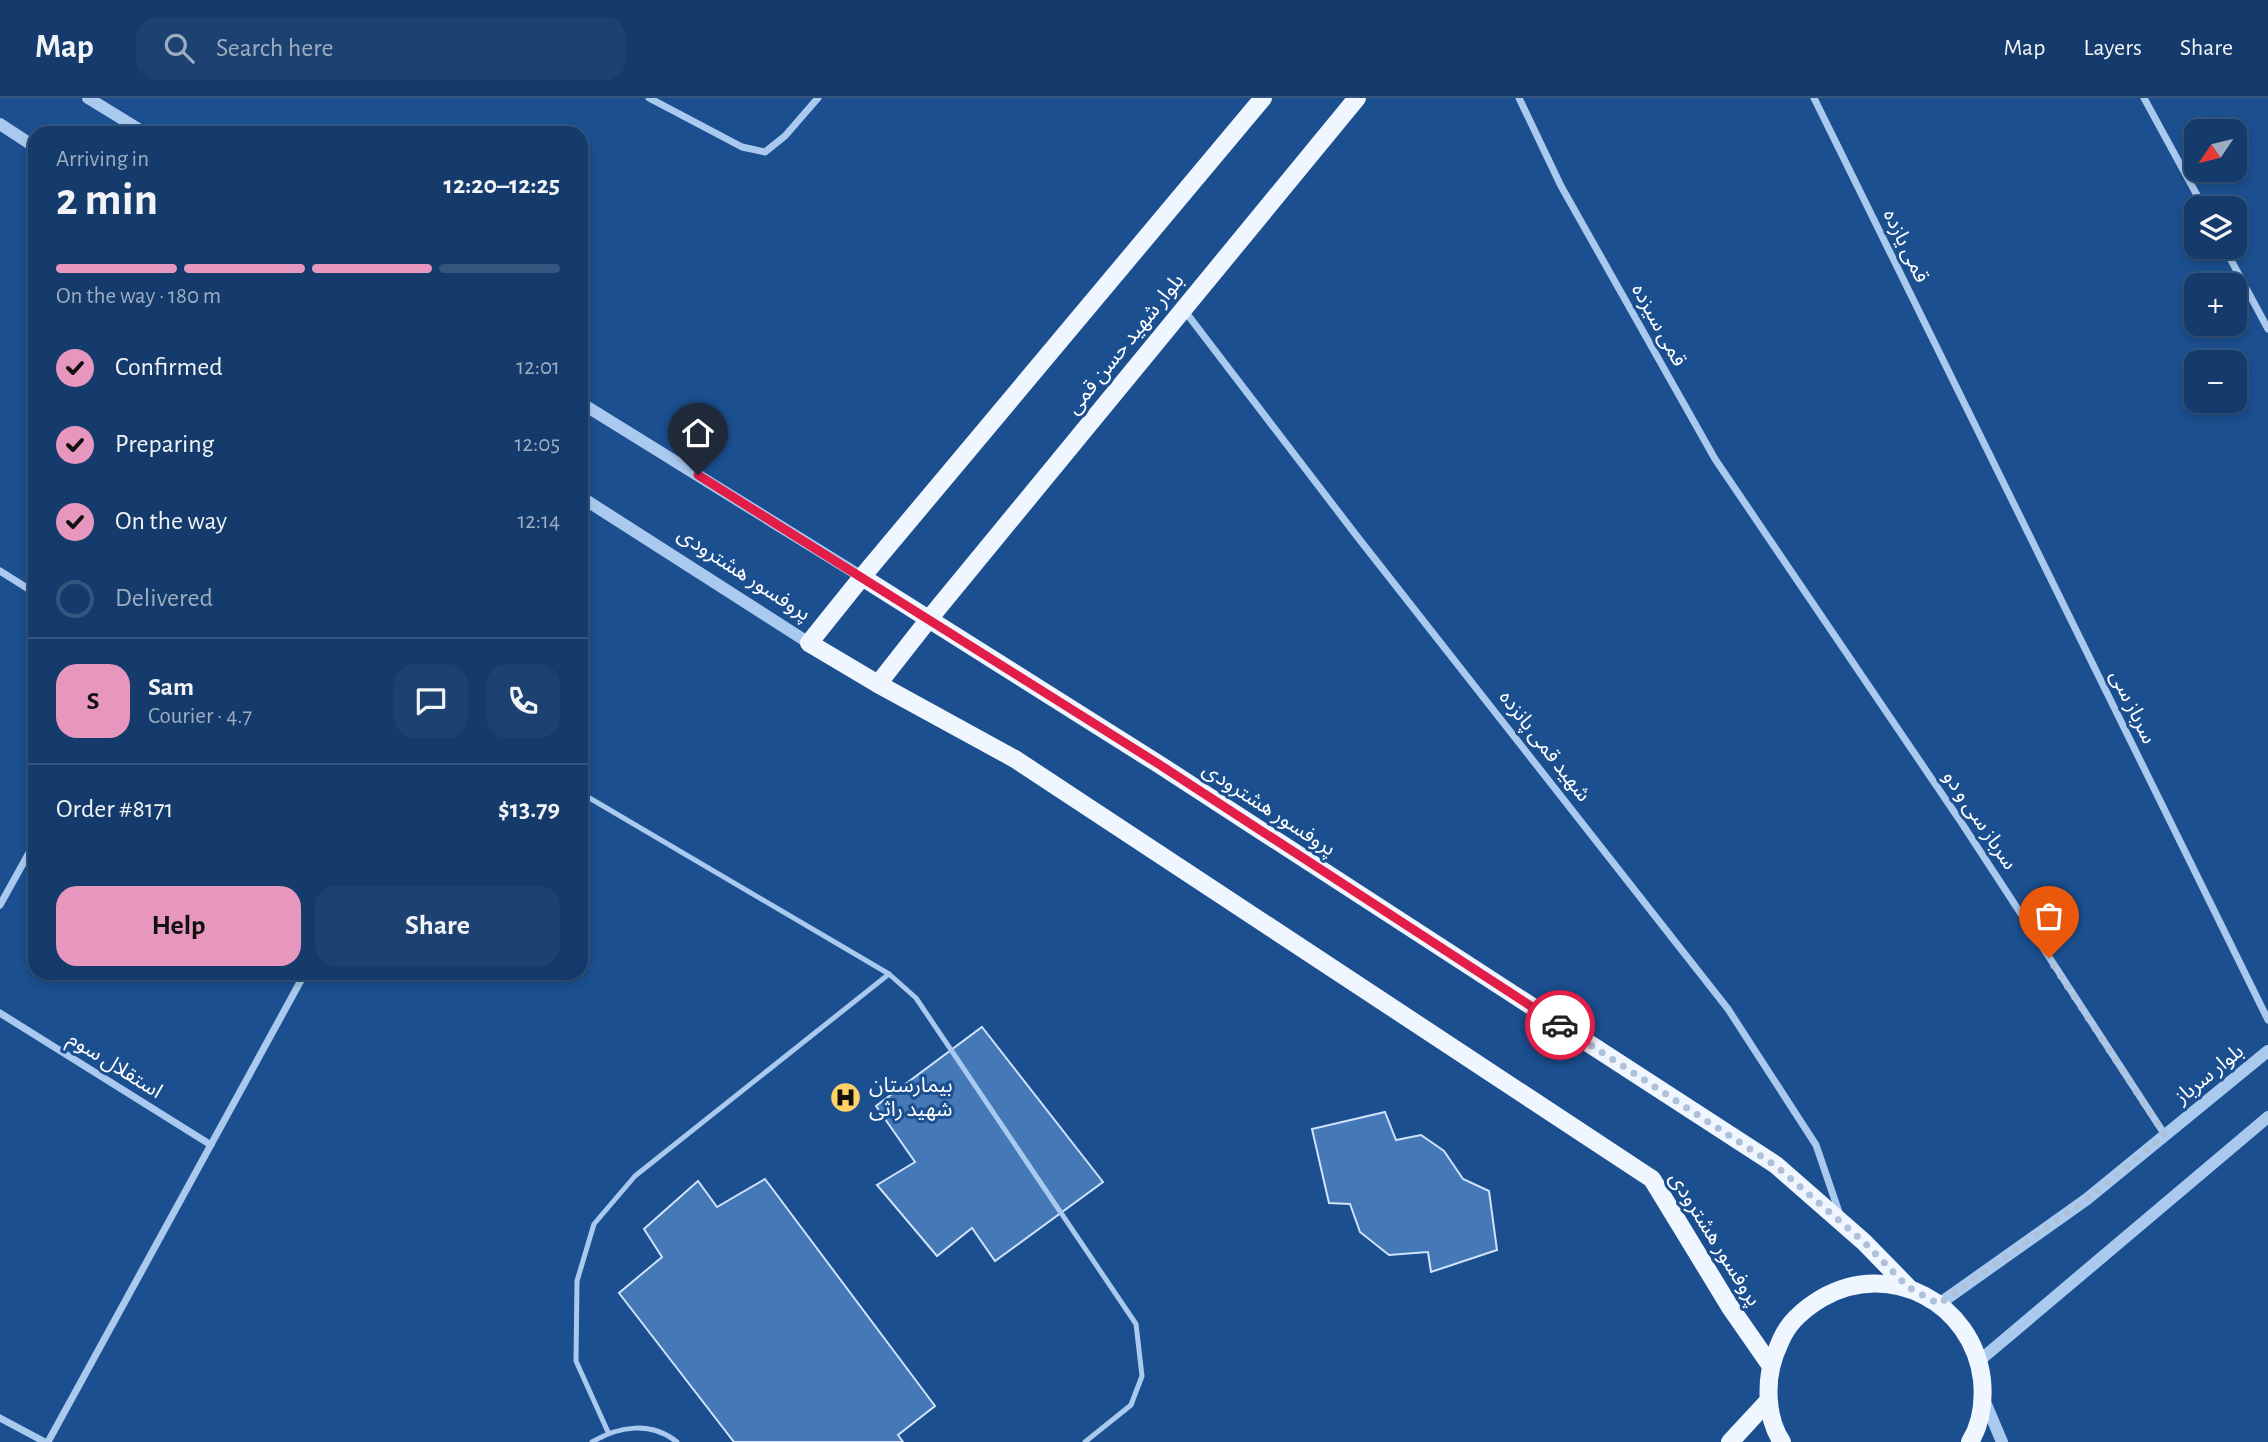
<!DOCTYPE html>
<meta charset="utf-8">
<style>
body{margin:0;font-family:"Alegreya Sans","Noto Sans Arabic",sans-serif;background:#1d4271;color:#f1f3f6;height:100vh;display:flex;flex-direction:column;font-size:26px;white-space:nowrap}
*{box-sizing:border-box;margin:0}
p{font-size:23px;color:#9dadc1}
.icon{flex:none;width:38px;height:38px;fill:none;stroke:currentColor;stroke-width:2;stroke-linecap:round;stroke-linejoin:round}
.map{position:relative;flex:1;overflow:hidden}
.details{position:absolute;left:28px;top:28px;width:560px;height:854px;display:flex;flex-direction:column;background:#143b6b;border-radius:21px;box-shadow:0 4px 10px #0003,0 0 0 2px #33557e}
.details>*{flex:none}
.needle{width:46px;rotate:235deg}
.controls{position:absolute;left:2184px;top:21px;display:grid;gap:14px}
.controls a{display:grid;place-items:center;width:63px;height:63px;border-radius:14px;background:#143b6b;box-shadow:0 4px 10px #0003,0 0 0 2px #33557e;font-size:35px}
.pin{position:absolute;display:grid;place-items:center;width:60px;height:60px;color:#fff;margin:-72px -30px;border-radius:50% 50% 50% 0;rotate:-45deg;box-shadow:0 0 7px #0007}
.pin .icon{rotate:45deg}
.courier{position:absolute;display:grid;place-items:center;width:70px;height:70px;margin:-35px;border:5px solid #e11d48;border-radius:50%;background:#fff;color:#222;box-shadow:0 2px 9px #0007}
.head em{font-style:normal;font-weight:700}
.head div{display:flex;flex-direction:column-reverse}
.head{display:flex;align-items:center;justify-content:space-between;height:119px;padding:0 28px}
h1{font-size:46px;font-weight:700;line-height:52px}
.bar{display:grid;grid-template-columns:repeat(4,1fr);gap:10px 7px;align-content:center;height:84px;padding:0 28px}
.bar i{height:9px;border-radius:5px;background:#33557e}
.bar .active{background:#e797bd}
.bar p{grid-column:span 4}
.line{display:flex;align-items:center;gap:18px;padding:0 28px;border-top:2px solid #33557e}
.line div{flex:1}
.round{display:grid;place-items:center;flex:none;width:74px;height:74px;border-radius:21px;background:#1d4271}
ol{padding:0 28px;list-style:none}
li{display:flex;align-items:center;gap:21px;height:77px}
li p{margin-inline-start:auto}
li .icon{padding:7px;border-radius:50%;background:#e797bd;color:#111;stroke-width:4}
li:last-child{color:#9dadc1}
li i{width:38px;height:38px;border:4px solid #33557e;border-radius:50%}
.button{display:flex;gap:14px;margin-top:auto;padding:14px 28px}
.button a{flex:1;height:80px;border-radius:21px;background:#e797bd;color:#111;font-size:28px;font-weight:700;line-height:80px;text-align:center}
.button a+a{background:#1d4271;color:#f1f3f6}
header{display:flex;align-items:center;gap:42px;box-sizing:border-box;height:98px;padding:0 35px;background:#143b6b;border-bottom:2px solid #33557e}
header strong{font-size:33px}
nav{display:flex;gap:38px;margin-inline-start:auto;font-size:24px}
.search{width:490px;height:63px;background:#1d4271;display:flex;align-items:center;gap:18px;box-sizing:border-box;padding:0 24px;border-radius:21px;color:#9dadc1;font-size:26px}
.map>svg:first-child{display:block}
.building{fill:#4478b7;stroke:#cfe3fa;stroke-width:2}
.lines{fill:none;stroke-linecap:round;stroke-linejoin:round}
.service{stroke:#a9c9ee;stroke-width:5}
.minor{stroke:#a9c9ee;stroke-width:7}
.tertiary{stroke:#a9c9ee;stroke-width:12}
.primary{stroke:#f0f6ff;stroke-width:18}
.done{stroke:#afc1d8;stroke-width:7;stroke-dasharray:0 12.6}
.route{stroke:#e11d48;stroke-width:9}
.labels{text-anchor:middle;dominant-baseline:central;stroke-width:6;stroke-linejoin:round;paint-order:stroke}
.street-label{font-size:21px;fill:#fff;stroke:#1b4f8f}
.poi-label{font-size:21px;fill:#fff;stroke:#1b4f8f;text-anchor:start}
</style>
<header>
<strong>Map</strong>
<div class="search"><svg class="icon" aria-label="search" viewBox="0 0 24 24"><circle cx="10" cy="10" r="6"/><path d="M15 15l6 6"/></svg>Search here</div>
<nav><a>Map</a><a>Layers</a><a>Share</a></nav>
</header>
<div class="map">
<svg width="2268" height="1344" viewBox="0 0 2268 1344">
<rect width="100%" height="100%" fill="#1b4f8f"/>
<g class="building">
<polygon points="982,929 1103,1084 995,1163 972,1130 937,1158 877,1087 915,1064 876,1008"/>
<polygon points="1385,1014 1396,1042 1421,1037 1444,1053 1463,1081 1489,1093 1497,1152 1431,1174 1428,1154 1389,1157 1360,1134 1350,1106 1329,1105 1312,1031"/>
<polygon points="765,1081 935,1308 898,1337 903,1344 734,1344 619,1195 662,1159 644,1131 698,1083 717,1109"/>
</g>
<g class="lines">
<g class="service">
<polyline points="581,695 889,876 916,900 1136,1226 1142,1278 1131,1307 1085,1344"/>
<polyline points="608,1334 576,1263 577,1183 594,1126 635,1078 889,876"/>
<path d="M592,1344c27,-16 59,-21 85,0"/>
</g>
<g class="minor">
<polyline points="649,0 742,49 765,54 785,38 818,0"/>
<polyline points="1519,0 1561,88 1715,361 1963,727 2165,1037"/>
<polyline points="1814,0 2268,922"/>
<polyline points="2144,0 2204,110"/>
<polyline points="2224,149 2268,231"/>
<polyline points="1184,212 1356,437 1728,911 1816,1047 1840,1117"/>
<polyline points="0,473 35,495"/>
<polyline points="0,807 35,744"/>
<polyline points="0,915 211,1047"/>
<polyline points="0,1320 45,1344"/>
<polyline points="48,1344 305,875"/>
</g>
<g class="tertiary">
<polyline points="88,0 145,35"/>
<polyline points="0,26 35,49"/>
<polyline points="581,305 862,479"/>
<polyline points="581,399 809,545"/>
<polyline points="1939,1206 2087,1101 2268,953"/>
<polyline points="1979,1263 2268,1019"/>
<polyline points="1983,1299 2002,1344"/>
</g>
<g class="primary">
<polyline points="1263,0 862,479 809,545 878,586 1015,661 1652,1081 1730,1209 1771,1268"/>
<polyline points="862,479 1157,665 1776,1067 1864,1144 1908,1189"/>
<polyline points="878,586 929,521 1357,0"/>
<polyline points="1730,1344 1768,1303"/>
<path d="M1782,1344c-16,-24 -17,-61 -7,-88 3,-6 5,-13 9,-20 8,-15 23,-27 38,-36 68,-39 151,5 160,82 2,21 -1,44 -12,62"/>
</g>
</g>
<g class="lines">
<polyline class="done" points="1560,927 1776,1068 1864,1144 1908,1189 1939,1206 2087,1101 2165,1037 2049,860"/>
<polyline class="route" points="698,377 1157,665 1560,927"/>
</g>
<defs>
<symbol id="hospital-disc" viewBox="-11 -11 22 22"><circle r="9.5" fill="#ffd166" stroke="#1b4f8f"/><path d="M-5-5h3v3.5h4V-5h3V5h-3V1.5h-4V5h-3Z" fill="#111"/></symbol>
</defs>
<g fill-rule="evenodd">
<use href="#hospital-disc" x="828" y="982" width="35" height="35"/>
</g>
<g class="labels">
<g class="street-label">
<text transform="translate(1906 148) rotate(64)">قمی یازده</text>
<text transform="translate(1659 227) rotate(61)">قمی سیزده</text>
<text transform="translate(1125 246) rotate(-51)">بلوار شهید حسن قمی</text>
<text transform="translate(744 476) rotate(33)">پروفسور هشترودی</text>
<text transform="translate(2133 609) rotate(64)">سرباز سی</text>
<text transform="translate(1545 648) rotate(52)">شهید قمی پانزده</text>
<text transform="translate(1269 711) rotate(33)">پروفسور هشترودی</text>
<text transform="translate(1980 722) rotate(56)">سرباز سی و دو</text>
<text transform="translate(115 967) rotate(32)">استقلال سوم</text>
<text transform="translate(2209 976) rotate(-39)">بلوار سرباز</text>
<text transform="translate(1715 1141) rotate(58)">پروفسور هشترودی</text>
</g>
<g class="poi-label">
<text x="869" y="987">بیمارستان<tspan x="869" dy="24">شهید راثی</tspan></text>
</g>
</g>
</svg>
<div class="controls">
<a><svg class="needle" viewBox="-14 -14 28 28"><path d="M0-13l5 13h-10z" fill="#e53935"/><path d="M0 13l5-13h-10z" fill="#9dadc1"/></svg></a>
<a><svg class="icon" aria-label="layers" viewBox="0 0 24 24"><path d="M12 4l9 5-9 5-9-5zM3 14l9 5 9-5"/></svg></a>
<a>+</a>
<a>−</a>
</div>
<div class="pin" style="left:2049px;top:860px;background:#ea580c"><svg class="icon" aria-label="bag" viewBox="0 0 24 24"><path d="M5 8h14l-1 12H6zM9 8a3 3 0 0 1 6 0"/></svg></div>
<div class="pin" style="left:698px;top:377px;background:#1f2937"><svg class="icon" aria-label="home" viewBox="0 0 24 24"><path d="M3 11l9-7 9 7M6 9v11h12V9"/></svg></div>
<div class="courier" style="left:1560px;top:927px"><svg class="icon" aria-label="car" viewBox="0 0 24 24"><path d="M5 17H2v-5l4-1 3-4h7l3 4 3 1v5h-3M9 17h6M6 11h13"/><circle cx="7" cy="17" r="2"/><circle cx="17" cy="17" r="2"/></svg></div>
<section class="details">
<div class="head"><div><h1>2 min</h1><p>Arriving in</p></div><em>12:20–12:25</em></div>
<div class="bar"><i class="active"></i><i class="active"></i><i class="active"></i><i></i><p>On the way · 180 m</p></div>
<ol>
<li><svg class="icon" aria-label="check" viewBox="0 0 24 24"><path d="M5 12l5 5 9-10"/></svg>Confirmed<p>12:01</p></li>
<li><svg class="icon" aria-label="check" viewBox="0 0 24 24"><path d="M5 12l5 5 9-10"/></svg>Preparing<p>12:05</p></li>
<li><svg class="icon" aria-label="check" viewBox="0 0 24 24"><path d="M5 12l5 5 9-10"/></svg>On the way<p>12:14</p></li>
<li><i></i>Delivered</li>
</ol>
<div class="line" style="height:126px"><b class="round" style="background:#e797bd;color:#111">S</b><div><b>Sam</b><p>Courier · 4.7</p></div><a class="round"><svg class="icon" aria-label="chat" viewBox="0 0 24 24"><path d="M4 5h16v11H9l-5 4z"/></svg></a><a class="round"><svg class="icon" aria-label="phone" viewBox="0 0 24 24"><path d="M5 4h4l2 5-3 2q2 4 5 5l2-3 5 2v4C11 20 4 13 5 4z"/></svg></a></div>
<div class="line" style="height:91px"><div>Order #8171</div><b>$13.79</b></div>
<div class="button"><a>Help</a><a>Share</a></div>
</section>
</div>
